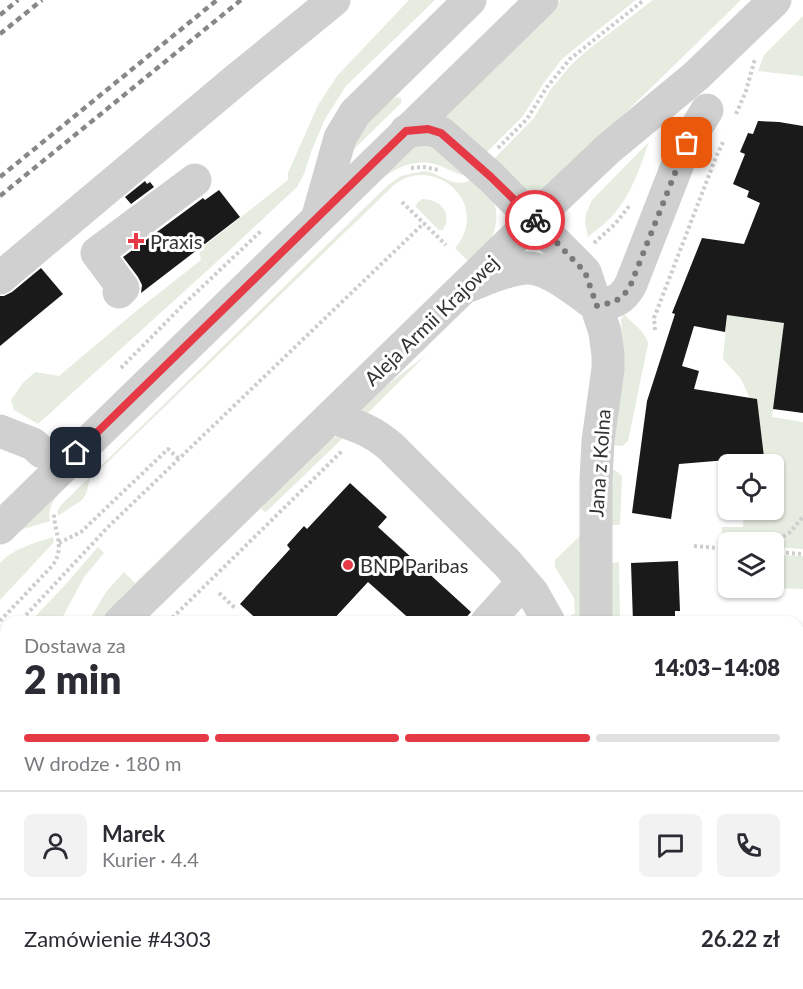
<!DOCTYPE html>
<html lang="pl">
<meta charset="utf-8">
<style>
body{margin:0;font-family:Lato,sans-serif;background:#f2f2f3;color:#2b2b33;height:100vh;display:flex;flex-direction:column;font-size:22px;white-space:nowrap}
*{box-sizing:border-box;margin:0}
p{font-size:20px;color:#7c7c81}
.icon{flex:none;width:33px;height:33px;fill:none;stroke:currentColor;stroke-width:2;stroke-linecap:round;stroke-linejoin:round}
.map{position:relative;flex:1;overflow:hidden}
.drawer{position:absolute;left:0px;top:616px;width:804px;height:374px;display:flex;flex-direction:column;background:#fff;border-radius:18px 18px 0 0;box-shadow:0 2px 4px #0004}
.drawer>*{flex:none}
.controls{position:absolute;left:718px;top:454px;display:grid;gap:12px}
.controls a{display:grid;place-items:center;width:66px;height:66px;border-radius:9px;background:#fff;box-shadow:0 2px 4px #0004;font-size:30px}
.pin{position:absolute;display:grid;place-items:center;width:51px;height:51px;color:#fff;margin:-26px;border-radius:12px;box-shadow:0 3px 9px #0006}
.courier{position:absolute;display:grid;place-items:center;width:60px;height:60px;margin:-30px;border:4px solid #e63946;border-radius:50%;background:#fff;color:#222;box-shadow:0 2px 8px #0007}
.headline em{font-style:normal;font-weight:800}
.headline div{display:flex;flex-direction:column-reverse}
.headline{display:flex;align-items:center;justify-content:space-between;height:102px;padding:0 24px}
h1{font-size:39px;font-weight:800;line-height:45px}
.bar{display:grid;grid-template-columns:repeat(4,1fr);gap:9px 6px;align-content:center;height:72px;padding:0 24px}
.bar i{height:8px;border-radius:4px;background:#e1e1e2}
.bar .on{background:#e63946}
.bar p{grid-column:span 4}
.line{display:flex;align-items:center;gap:15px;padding:0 24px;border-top:2px solid #e1e1e2}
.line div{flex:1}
.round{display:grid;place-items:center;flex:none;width:63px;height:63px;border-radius:9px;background:#f2f2f3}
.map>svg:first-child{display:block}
.green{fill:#e6ecdf}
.building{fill:#1a1a1a}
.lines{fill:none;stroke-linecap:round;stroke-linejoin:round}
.path{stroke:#cdcdcd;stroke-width:4;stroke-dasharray:3 3;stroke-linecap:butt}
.minor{stroke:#d0d0d0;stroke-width:33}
.rail{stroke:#888;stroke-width:4.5;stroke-dasharray:6 4.5;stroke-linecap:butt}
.done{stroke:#7a7a7a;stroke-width:6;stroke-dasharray:0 10.8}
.route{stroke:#e63946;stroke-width:8}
.poi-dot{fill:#e63946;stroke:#fff;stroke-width:2}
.labels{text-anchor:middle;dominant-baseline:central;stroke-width:6;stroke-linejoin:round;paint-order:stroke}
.poi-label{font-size:20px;fill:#333;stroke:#fff;text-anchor:start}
.street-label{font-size:20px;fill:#333;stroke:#fff}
</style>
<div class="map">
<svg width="803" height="989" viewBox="0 0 803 989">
<rect width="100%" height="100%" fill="#fff"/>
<g class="green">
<polygon points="409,0 435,0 346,86 325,119 311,152 304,174 297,187 221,258 38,424 14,410 11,400 23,383 35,372 59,376 135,312 201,260 199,250 288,180 288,173 318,105 337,76"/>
<polygon points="561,0 636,0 579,45 561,60 543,84 523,116 483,156 443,115"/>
<polygon points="653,0 741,0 537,199 534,200 490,163 534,118 551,89 569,67 585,52"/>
<polygon points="803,16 803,76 758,71 764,55"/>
<polygon points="397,97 401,98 401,103 348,155 343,150 386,103"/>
<path d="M428,140l38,34 -4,1c-10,-3 -18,-9 -28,-11 -19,-5 -37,3 -51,14l-325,317c-7,8 -10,15 -8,26l-30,9 392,-386z"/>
<path d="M649,142c-9,25 -17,52 -36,73 -7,8 -17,15 -25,22l-3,-15 1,-8 6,-14z"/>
<path d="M424,171c22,4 33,22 53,4 18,25 26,37 13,67l-388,380h-14l18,-30 18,-20 11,11 333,-322 -13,-13c37,-43 -20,-95 -61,-63l-304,294 -4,15 -4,6 -24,16v-6l3,-5 327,-320 13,-9z"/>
<path d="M422,199c18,0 31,14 21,31h-4l-23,-23 1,-4z"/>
<path d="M624,314c8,9 23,19 24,30l-20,97 -6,5 -12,-1 13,-100 -2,-25z"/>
<polygon points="727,315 784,323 772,417 803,422 803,549 774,547 774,543 721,544 722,527 743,527 744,510 774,510 774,465 746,465 746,459 764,457 753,405 741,379 723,359"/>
<polygon points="426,355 363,418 360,406"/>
<polygon points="346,435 267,511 265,512 261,509 282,480 331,438"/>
<polygon points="609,469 615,470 622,476 620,525 611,525"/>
<polygon points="583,533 583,622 563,622 565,619 575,613 574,598 555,567 555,560"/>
<path d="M53,537l1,5 -54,58v-37c14,-15 34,-20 53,-26z"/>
<polygon points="98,547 104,553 84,577 60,622 30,622 66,584"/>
<polygon points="774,555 803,556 803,589 771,588 774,588"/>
<polygon points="619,562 620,622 608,622 612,563"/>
</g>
<g class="building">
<polygon points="758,121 779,122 803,126 803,413 773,409 784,323 727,315 725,332 694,326 682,366 699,371 694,389 757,399 764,457 679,464 671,519 632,513 647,401 675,314 672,313 702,238 744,244 760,203 747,197 749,191 733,184 745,154 740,152 748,133 753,134"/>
<polygon points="145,181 147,184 150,182 154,187 131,204 125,197"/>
<polygon points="219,190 240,217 141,293 142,285 138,277 123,257 203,198 205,200"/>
<polygon points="41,268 63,294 0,346 0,296 4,296 12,292"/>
<polygon points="350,483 387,517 378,527 471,612 462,622 413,622 368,582 331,622 260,622 240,604 290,549 287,545 304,526 307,529"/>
<polygon points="678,561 680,611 675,611 675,622 633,622 631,563"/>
</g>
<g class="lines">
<g class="path">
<polyline points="736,114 746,91 754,62 756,59"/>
<polyline points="498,148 527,119 547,87 570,59 644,0"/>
<polyline points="411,168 424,167 439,170"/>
<polyline points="402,202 446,245"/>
<polyline points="594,243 615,224 630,205"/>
<polyline points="655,330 654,318 716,157 724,140"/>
<polyline points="121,368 182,306 261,231"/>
<polyline points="59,543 81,532 168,449 179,459"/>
<polyline points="773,543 789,533 803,517"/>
<polyline points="694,546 729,549"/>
<polyline points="774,552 803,554"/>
<polyline points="219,593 235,608"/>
<polyline points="26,615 108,527 424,223"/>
<path d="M0,621l52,-55c14,-18 2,-33 2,-53"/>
<polyline points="168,622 343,450"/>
<polyline points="0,780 6,774"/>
<polyline points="798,809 803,809"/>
<polyline points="281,984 286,989"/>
<polyline points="373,985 385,987 572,988"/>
<polyline points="637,989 638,984"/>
<polyline points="689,989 712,984"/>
</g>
<g class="minor">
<polyline points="406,131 428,129 441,133 491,177 585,272 605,332 608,355 608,369 598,441 596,480 596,622"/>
<polyline points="318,216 340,138 355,113 470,0"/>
<polyline points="0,278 236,80 334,0"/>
<path d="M471,285c18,-7 37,-16 55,-17 24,-1 52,25 71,38 17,-4 25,-5 34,-22l48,-123 8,-18 20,-33"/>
<polyline points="119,292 123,288 97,253 195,180"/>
<path d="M331,417c25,9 39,12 60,30l116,116 25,29 17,30"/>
<polyline points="0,431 33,444 42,452"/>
<polyline points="0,528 542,0"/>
<polyline points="120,622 534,219 608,149 696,76 775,0"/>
<polyline points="487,622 523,582"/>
<polyline points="802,648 803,650"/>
<polyline points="0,740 6,735"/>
<polyline points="798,863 803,864"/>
<polyline points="798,953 803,953"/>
<polyline points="157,984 157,989"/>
<polyline points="342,984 348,989"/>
<polyline points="598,989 599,984"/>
</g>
<g class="rail">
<polyline points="0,15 18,0"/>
<polyline points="0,34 42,0"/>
<polyline points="0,177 217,0"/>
<polyline points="0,196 241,0"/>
</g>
</g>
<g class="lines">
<path class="done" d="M535,220l50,52 12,34c17,-4 25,-5 34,-22l56,-141"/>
<polyline class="route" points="76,453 406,131 428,129 441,133 491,177 535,220"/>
</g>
<g class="poi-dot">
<path d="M133 232h6v6h6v6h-6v6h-6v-6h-6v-6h6z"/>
<circle cx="348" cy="565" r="6"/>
</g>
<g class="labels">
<g class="poi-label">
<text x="150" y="241">Praxis</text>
<text x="360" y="565">BNP Paribas</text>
</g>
<g class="street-label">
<text transform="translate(431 320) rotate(-44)">Aleja Armii Krajowej</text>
<text transform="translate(599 463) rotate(-86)">Jana z Kolna</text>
</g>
</g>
</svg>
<div class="controls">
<a><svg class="icon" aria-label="locate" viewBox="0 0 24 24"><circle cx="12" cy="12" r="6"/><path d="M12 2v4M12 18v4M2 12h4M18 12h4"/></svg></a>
<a><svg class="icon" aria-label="layers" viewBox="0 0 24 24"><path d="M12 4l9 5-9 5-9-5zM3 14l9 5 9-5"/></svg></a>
</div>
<div class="pin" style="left:687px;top:143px;background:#ea580c"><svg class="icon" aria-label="bag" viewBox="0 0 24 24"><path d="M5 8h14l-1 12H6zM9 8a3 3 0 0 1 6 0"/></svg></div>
<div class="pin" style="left:76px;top:453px;background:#1f2937"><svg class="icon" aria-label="home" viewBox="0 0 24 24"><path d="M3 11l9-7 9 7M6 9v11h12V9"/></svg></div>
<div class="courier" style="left:535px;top:220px"><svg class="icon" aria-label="bike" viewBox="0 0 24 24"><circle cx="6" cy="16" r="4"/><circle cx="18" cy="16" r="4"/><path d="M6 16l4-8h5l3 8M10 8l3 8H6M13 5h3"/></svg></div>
<section class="drawer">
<div class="headline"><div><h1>2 min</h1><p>Dostawa za</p></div><em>14:03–14:08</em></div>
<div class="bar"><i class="on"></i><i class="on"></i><i class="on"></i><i></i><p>W drodze · 180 m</p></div>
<div class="line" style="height:108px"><a class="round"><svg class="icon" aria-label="person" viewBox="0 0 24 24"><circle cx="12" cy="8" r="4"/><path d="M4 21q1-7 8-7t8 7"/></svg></a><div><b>Marek</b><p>Kurier · 4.4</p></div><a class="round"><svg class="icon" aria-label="chat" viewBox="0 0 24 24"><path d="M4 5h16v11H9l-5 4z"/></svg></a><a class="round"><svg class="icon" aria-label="phone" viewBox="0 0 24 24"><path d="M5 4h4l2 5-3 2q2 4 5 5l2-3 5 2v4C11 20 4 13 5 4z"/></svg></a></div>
<div class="line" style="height:78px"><div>Zamówienie #4303</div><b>26.22 zł</b></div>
</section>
</div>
